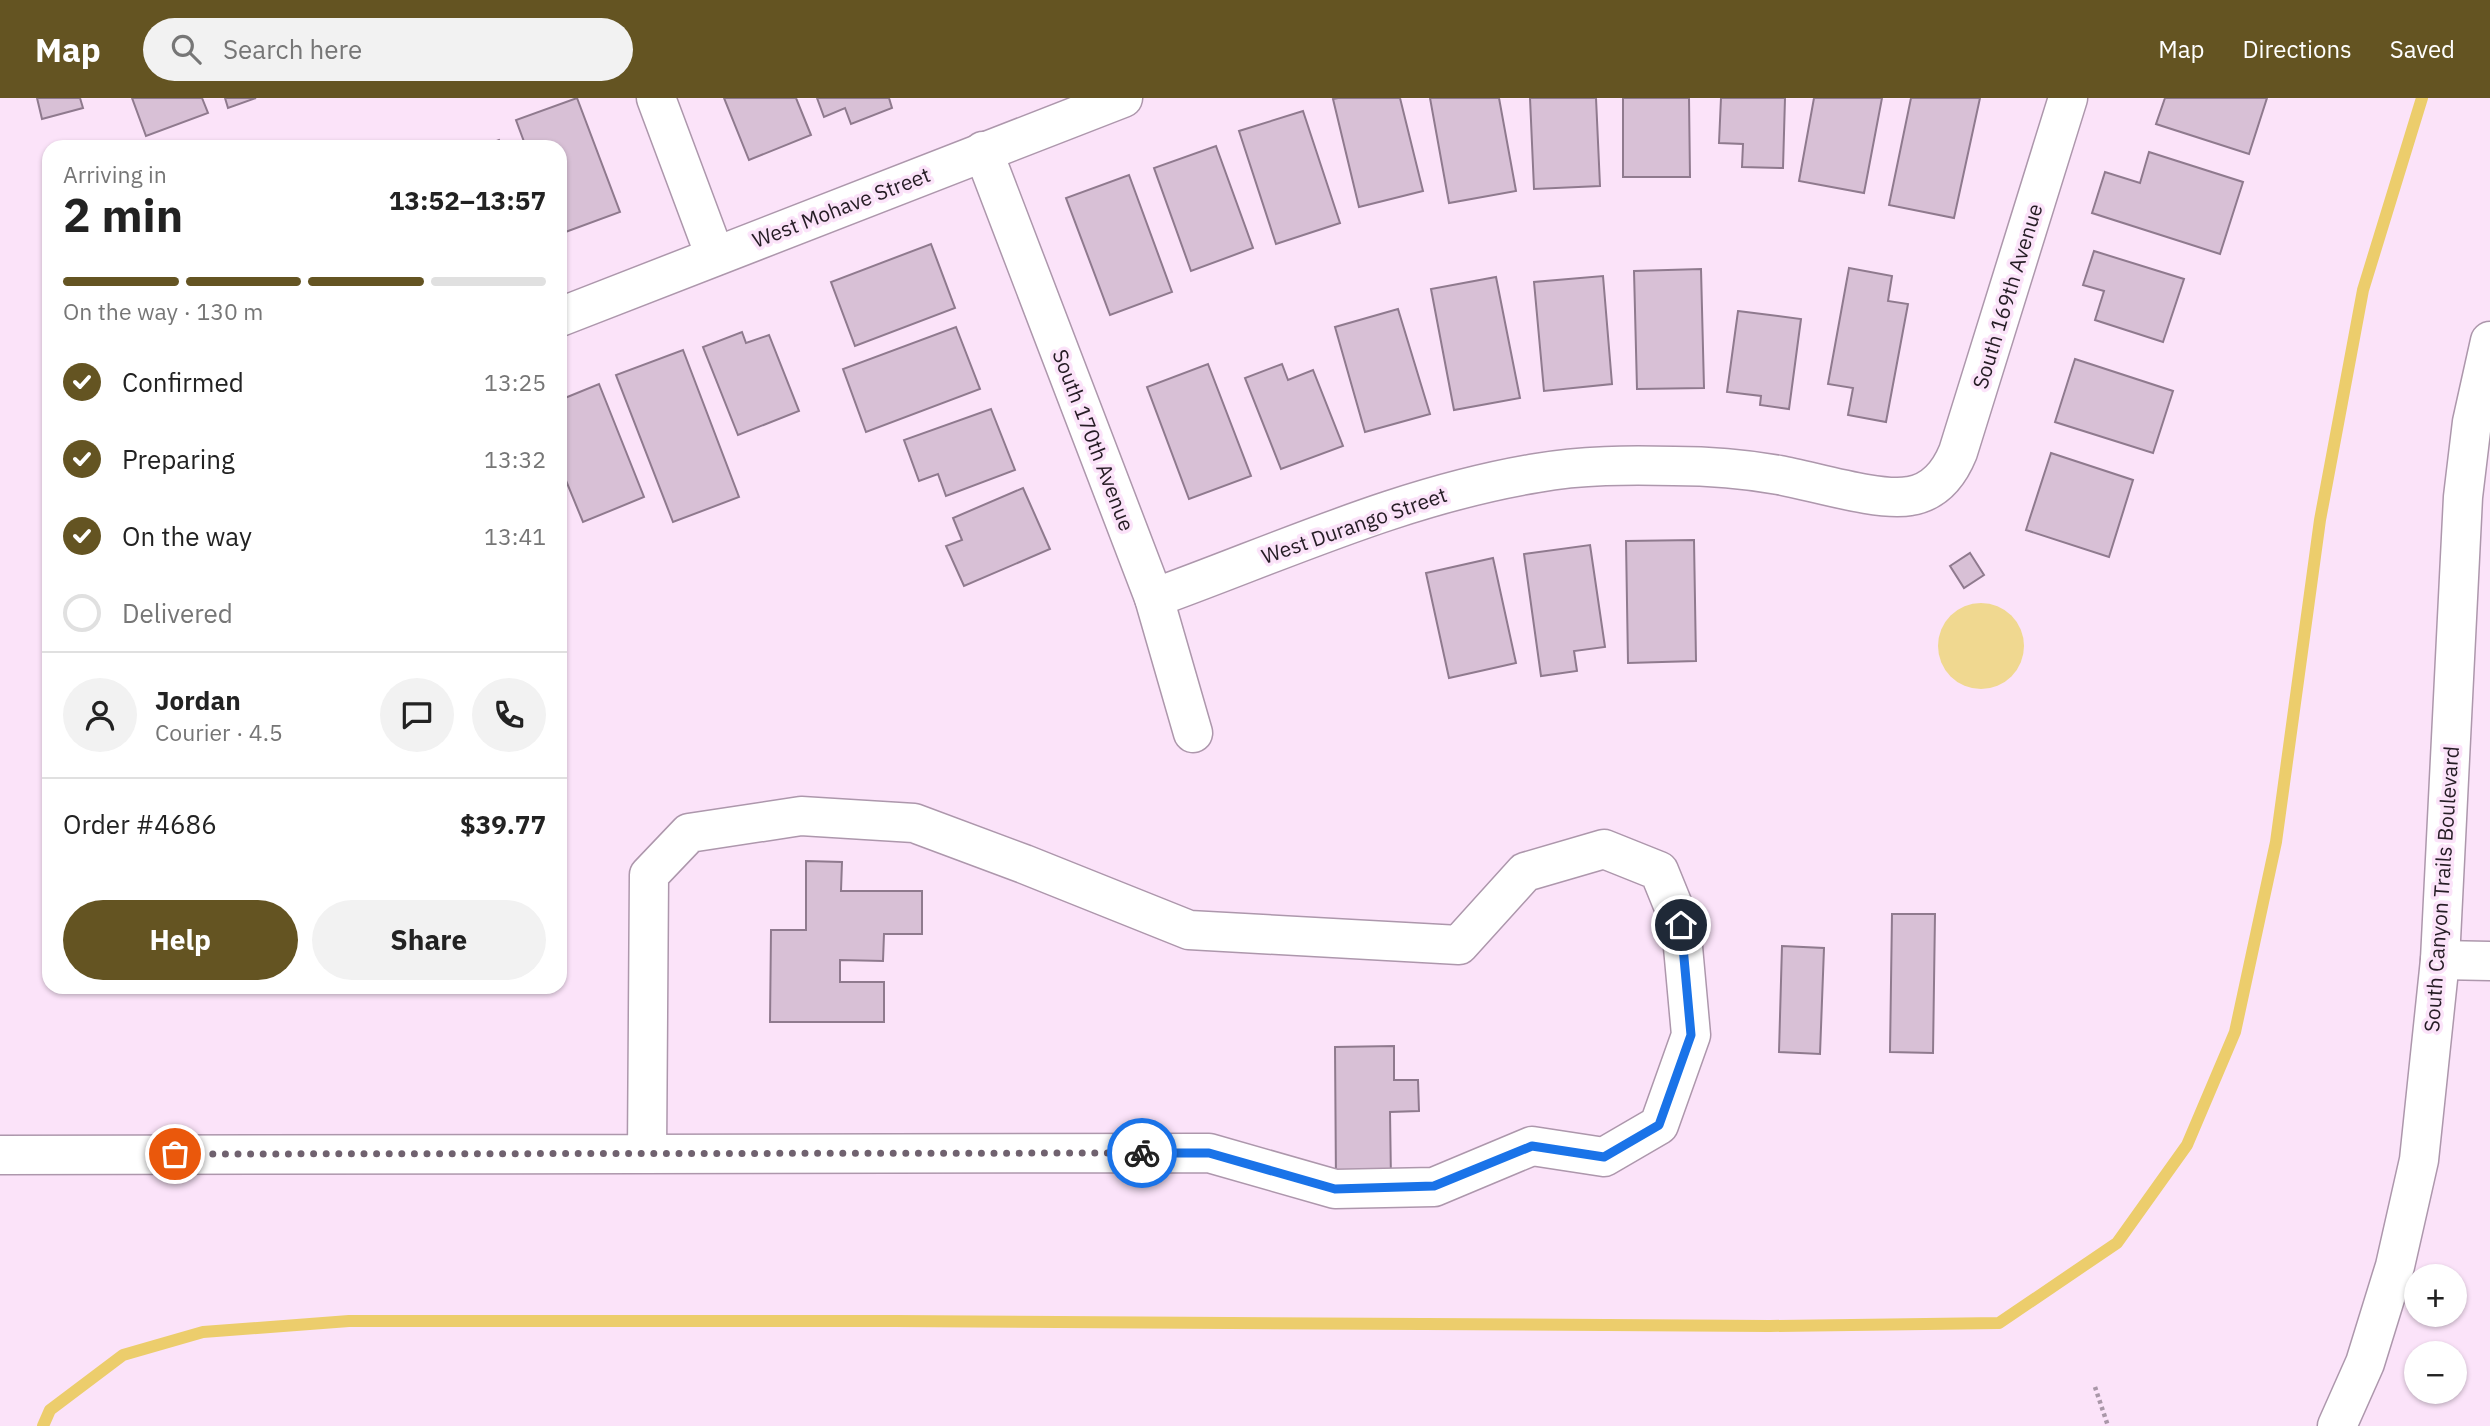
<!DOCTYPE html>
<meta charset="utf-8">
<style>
body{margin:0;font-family:"IBM Plex Sans",sans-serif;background:#f2f2f2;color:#222;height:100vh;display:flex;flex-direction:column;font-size:26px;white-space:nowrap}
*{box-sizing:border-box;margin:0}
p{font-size:23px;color:#767676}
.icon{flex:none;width:38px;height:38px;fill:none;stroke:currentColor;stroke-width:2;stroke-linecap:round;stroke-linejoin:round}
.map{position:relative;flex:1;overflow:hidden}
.side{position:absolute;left:42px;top:42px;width:525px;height:854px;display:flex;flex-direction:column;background:#fff;border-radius:21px;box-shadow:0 2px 5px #0004}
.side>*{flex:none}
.tools{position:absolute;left:2404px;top:1166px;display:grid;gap:14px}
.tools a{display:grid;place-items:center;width:63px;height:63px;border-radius:50%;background:#fff;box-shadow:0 2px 5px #0004;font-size:35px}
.pin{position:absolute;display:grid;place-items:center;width:60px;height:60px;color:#fff;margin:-30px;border:4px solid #fff;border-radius:50%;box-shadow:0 2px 7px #0007}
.courier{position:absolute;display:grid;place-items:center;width:70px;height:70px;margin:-35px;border:5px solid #1a73e8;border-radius:50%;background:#fff;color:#222;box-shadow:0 2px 9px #0007}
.overview em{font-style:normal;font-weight:700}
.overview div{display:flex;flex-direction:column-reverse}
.overview{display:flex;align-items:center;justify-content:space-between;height:119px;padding:0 21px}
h1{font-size:46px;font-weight:700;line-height:52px}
.bar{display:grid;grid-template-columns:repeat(4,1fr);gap:10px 7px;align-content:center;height:84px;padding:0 21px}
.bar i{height:9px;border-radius:5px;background:#e0e0e0}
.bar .selected{background:#645422}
.bar p{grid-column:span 4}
.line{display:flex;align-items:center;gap:18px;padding:0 21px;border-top:2px solid #e0e0e0}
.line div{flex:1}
.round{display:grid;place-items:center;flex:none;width:74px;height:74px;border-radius:37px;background:#f2f2f2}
ol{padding:0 21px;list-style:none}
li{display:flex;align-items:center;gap:21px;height:77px}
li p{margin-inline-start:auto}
li .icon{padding:7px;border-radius:50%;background:#645422;color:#fff;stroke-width:4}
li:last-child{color:#767676}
li i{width:38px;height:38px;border:4px solid #e0e0e0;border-radius:50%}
.cta{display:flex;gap:14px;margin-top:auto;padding:14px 21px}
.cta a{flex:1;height:80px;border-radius:42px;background:#645422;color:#fff;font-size:28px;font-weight:700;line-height:80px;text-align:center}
.cta a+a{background:#f2f2f2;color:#222}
header{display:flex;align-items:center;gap:42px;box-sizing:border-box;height:98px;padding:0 35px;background:#645422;color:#fff}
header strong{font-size:33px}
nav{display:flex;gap:38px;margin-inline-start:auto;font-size:24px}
.search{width:490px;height:63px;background:#f2f2f2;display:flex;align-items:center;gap:18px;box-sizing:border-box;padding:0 24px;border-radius:38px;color:#767676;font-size:26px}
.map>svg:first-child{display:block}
.green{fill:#f0d890}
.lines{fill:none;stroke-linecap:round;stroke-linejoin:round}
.stream{stroke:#eccd6c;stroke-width:12}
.building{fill:#d8c0d6;stroke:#8f7a8e;stroke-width:2}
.minor-casing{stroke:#ad97ac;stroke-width:41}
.path{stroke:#a997a8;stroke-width:4.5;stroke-dasharray:3.5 3.5;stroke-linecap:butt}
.minor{stroke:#fff;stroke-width:38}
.done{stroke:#70626f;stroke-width:7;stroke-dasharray:0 12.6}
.route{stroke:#1a73e8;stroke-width:9}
.labels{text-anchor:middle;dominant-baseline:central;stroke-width:7;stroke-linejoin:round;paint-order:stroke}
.street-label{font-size:21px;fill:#251c24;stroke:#fbe3f9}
</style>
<header>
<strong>Map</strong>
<div class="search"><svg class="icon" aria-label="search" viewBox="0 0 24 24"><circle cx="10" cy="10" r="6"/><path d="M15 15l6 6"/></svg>Search here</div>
<nav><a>Map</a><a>Directions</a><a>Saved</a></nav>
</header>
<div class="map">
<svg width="2490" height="1328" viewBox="0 0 2490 1328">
<rect width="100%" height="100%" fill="#fbe3f9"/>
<circle class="green" cx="1981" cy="548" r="43"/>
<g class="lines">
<polyline class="stream" points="43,1328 50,1312 123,1257 203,1234 349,1223 894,1223 1770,1228 1999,1225 2117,1145 2187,1047 2235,934 2276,744 2320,422 2363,192 2422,0"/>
</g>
<g class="building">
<polygon points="37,0 80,0 83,10 42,21"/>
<polygon points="132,0 202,0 208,15 146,38"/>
<polygon points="225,0 256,0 228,10"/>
<polygon points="577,0 620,114 560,136 560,49 526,49 516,22"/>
<polygon points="724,0 796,0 811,37 749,62"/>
<polygon points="817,0 889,0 892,10 851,26 845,10 824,19"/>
<polygon points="1338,0 1400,0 1423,93 1359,109 1333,1"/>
<polygon points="1430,0 1499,0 1516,93 1449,105"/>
<polygon points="1530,0 1596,0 1600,88 1534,91"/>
<polygon points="1623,0 1689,0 1690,79 1623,79"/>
<polygon points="1721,0 1785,0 1783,70 1742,69 1743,46 1719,45"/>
<polygon points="1814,0 1882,0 1864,95 1799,83"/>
<polygon points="1911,0 1980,0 1954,120 1889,107"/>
<polygon points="2165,0 2267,0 2249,56 2156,26"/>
<polygon points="1303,13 1340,125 1276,146 1239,33"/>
<polygon points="499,42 502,49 481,49"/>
<polygon points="1216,48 1253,150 1191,173 1154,70"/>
<polygon points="2149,54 2243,84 2220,156 2092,115 2105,74 2140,85"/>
<polygon points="1129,77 1172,194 1110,217 1066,100"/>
<polygon points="931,146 955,210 855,248 831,184"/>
<polygon points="2094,153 2184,181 2163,244 2095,222 2104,193 2083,187"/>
<polygon points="1849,170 1892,178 1888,203 1908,206 1886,324 1848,317 1853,290 1828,286"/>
<polygon points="1701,171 1704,290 1637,291 1634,173"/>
<polygon points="1603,178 1612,286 1544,293 1534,184"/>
<polygon points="1496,179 1520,300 1454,312 1431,191"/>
<polygon points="1398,211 1430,316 1365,334 1335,229"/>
<polygon points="1738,213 1801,221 1789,311 1760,307 1761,298 1727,294"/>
<polygon points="956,229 980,291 866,334 843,271"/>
<polygon points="742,234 746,245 769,237 799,313 738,337 703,249"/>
<polygon points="683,252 739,399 673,424 616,277"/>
<polygon points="2075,261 2173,293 2153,355 2055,324"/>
<polygon points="1208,266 1251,378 1189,401 1147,289"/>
<polygon points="1282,266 1288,282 1313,272 1343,348 1281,371 1245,280"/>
<polygon points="599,286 644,399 583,424 560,368 560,302"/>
<polygon points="991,311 1015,372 946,398 938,376 919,383 904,342"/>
<polygon points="2051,355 2133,382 2109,459 2026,432"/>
<polygon points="1023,390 1050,451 964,488 946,448 962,442 953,420"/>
<polygon points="1694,442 1696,563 1628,565 1626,443"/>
<polygon points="1590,447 1605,549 1574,553 1577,573 1541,578 1524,456"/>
<polygon points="1970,455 1984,477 1964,490 1950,468"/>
<polygon points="1493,460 1516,565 1449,580 1426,475"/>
<polygon points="806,763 842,764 841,793 922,793 922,836 884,836 883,863 840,862 840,884 884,884 884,924 770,924 771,832 806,832"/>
<polygon points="1892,816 1935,816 1933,955 1890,954"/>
<polygon points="1782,848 1824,850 1820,956 1779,954"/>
<polygon points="1394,948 1394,982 1418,982 1419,1013 1390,1014 1391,1083 1336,1084 1335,949"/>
</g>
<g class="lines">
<defs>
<g id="minor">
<polyline points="656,0 715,158"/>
<polyline points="983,53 1154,500 1193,635"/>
<polyline points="560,219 1123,0"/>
<path d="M1154,500c127,-46 249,-103 383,-125 45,-8 91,-8 137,-7 35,0 71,3 105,9 34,6 100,27 131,21 25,-4 39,-22 48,-44l110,-354"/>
<polyline points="2440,862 2490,863"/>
<polyline points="0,1057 1209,1055 1335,1091 1434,1089 1532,1048 1604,1059 1659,1027 1691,937 1681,827 1659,773 1604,751 1525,774 1459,847 1189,832 1024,766 914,725 801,718 689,735 649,777 647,1056"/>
<polyline points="2337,1328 2365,1265 2395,1168 2419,1062 2440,862 2463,399 2472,324 2490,243"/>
</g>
</defs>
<use href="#minor" class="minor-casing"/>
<polyline class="path" points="2095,1289 2108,1328"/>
<use href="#minor" class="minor"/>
</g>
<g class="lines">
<polyline class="done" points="175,1056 1142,1055"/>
<polyline class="route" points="1142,1055 1209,1055 1335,1091 1434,1088 1532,1048 1604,1059 1659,1027 1691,937 1681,827"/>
</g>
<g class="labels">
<g class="street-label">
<text transform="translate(841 109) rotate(-21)">West Mohave Street</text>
<text transform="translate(2007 198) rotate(-73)">South 169th Avenue</text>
<text transform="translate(1094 342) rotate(69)">South 170th Avenue</text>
<text transform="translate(1354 427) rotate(-19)">West Durango Street</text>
<text transform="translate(2441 791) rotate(-86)">South Canyon Trails Boulevard</text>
</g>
</g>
</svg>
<div class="tools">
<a>+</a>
<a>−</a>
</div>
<div class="pin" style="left:175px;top:1056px;background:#ea580c"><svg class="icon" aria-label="bag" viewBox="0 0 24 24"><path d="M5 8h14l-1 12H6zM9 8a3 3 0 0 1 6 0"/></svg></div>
<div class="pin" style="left:1681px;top:827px;background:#1f2937"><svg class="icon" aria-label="home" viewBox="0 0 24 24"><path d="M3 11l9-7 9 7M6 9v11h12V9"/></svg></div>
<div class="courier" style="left:1142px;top:1055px"><svg class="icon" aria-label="bike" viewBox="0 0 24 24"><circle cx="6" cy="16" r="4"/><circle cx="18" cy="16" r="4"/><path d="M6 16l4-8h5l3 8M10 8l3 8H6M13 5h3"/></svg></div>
<section class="side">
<div class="overview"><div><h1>2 min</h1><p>Arriving in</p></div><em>13:52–13:57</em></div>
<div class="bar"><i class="selected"></i><i class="selected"></i><i class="selected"></i><i></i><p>On the way · 130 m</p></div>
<ol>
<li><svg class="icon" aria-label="check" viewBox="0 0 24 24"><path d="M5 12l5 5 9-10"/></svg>Confirmed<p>13:25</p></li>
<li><svg class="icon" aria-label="check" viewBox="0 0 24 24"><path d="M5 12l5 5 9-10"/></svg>Preparing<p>13:32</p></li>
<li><svg class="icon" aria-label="check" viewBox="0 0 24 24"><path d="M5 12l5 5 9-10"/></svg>On the way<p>13:41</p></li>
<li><i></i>Delivered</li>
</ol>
<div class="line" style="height:126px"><a class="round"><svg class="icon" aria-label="person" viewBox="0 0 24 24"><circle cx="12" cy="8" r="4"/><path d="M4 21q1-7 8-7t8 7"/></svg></a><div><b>Jordan</b><p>Courier · 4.5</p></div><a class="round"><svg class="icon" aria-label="chat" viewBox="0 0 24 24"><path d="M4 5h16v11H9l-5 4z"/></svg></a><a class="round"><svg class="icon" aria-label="phone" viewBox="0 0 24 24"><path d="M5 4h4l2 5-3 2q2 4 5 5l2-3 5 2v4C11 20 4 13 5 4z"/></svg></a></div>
<div class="line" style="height:91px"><div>Order #4686</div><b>$39.77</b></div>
<div class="cta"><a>Help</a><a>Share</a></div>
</section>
</div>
